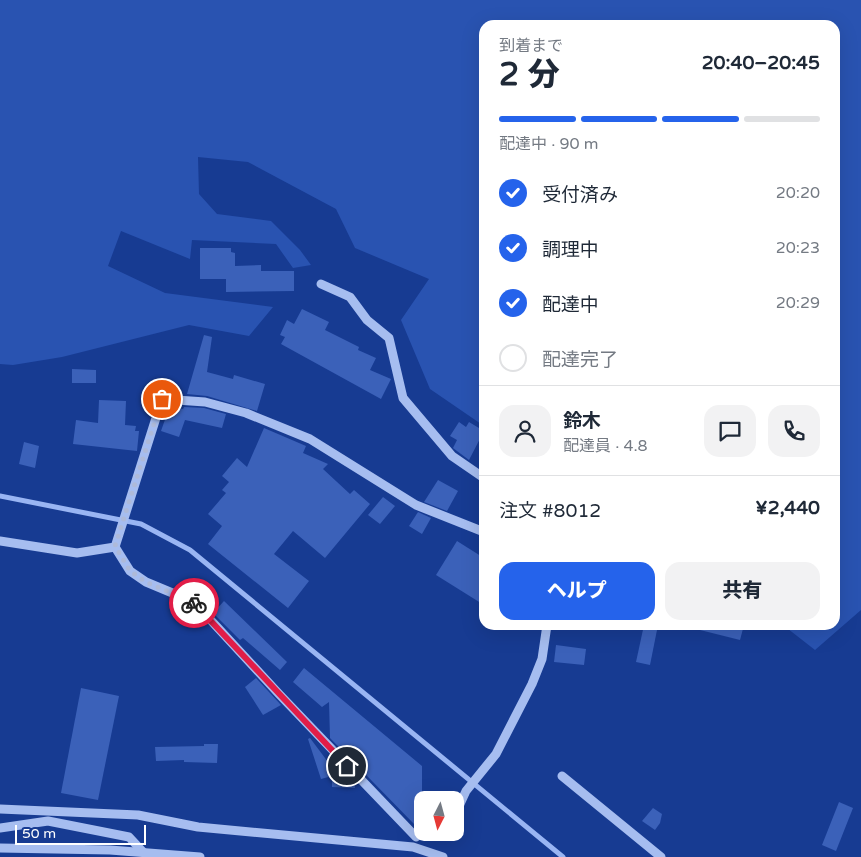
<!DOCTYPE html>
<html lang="ja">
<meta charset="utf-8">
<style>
body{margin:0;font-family:"Varela Round","Noto Sans JP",sans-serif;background:#f2f2f3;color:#1f2937;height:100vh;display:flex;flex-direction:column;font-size:19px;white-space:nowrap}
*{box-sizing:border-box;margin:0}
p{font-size:16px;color:#747a83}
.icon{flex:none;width:28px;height:28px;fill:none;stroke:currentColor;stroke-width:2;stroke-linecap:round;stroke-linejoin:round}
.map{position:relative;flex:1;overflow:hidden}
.drawer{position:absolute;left:479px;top:20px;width:361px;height:610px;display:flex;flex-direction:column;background:#fff;border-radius:15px;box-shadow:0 5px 20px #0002}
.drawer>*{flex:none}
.needle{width:32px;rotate:186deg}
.buttons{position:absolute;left:414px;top:791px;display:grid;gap:10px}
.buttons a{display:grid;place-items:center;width:50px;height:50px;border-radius:10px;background:#fff;box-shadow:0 5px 20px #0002;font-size:25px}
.scale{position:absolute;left:15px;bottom:12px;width:131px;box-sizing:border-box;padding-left:5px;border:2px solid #fff;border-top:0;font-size:14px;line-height:18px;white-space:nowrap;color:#fff;-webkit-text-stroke:4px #173b92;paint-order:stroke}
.pin{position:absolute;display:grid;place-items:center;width:42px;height:42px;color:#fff;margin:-21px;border:2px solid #fff;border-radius:50%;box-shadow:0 1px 5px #0007}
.courier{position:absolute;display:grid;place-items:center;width:50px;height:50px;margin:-25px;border:4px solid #e11d48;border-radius:50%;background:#fff;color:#222;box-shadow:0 1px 6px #0007}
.headline em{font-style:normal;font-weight:800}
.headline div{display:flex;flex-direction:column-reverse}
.headline{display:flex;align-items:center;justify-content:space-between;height:85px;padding:0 20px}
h1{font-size:32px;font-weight:800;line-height:38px}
.bar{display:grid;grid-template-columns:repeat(4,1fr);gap:8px 5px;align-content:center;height:60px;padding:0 20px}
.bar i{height:6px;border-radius:4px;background:#e0e1e3}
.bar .selected{background:#2563eb}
.bar p{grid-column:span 4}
.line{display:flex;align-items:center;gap:12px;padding:0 20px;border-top:1px solid #e0e1e3}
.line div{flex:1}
.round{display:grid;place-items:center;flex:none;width:52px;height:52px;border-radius:15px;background:#f2f2f3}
ol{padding:0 20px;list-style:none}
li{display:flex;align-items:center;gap:15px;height:55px}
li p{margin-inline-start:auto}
li .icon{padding:5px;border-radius:50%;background:#2563eb;color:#fff;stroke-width:4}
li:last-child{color:#747a83}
li i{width:28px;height:28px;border:2px solid #e0e1e3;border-radius:50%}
.cta{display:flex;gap:10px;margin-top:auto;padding:10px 20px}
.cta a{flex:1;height:58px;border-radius:15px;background:#2563eb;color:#fff;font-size:20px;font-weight:800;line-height:58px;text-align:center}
.cta a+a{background:#f2f2f3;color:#1f2937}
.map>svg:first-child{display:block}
.green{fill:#2953b1}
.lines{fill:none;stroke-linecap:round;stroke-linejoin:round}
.stream{stroke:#99b5f3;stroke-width:5}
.building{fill:#3b61b9}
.minor{stroke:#a6bdf0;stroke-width:9}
.done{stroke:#aebad9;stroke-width:5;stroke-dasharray:0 9}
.route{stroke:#e11d48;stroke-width:6}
</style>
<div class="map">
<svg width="861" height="857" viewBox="0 0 861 857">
<rect width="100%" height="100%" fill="#173b92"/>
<polygon class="green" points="0,0 861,0 861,610 815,650 783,625 835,625 835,25 484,25 484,426 430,389 401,320 429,279 355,248 336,209 248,162 198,157 199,194 217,214 271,221 300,250 311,265 293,268 276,244 192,240 190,259 121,231 108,266 165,293 273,307 249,336 189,325 62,357 13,365 0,364"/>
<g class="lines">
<polyline class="stream" points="0,496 141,524 190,550 563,857"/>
</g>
<g class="building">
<polygon points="200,248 231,248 231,252 235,253 235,266 261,265 261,271 294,271 294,291 226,292 226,279 200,279"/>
<polygon points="302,309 329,322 325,330 359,347 358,350 376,358 370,370 391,379 381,399 281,344 285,337 280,335 287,320 294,324"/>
<polygon points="204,335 212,337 207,372 233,379 234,375 265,384 257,411 207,396 187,394"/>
<polygon points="72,369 96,370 96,383 72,383"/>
<polygon points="99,400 126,401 125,425 136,426 135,431 139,431 137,451 73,444 76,420 98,423"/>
<polygon points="174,407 183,409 184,407 204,408 226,414 222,428 185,420 179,437 161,431 168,411"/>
<polygon points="459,422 466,427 469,422 484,431 469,460 453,448 457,440 450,436"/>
<polygon points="264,428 306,446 303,453 328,464 323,469 350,494 354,490 370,504 325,558 293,531 274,554 309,581 288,608 208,544 222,526 208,514 226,493 222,490 229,482 222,476 237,458 247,467"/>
<polygon points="24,442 39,446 35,468 19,464"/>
<polygon points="438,480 458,491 447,511 424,502"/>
<polygon points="383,497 395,506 380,524 368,515"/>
<polygon points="418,512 431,518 422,534 409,526"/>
<polygon points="457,541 484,558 484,605 436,575"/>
<polygon points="224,601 287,662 280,670 243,638 240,640 213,613"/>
<polygon points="644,625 658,625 650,665 636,662"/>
<polygon points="701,625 744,625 740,640 700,630"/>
<polygon points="556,645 586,649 584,665 554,662"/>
<polygon points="304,668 422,766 422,814 414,824 330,738 329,702 322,707 293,682"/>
<polygon points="256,678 281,705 263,715 245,687"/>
<polygon points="81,688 119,696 98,800 61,793"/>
<polygon points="310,738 331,766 331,757 354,782 355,788 332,787 332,776 321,779 308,739"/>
<polygon points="204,744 218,744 217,763 184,762 184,760 156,761 155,747 204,746"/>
<polygon points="839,802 853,808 836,851 822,845"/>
<polygon points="653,808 662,814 660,823 655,830 642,821"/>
</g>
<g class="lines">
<g class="minor">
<polyline points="321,284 350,297 367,320 389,338 403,398 452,456 484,478"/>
<polyline points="0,541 77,553 115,547 162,399 205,402 246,413 310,439 416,505 484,532"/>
<polyline points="115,547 130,571 146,582 194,602 279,694 416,837"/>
<polyline points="562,776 661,857"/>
<polyline points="0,809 138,815 198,827 413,847 443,857"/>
<polyline points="455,815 466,791 496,754 532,684 542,659 547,625"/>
<polyline points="0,828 48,821 129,837 143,852"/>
<polyline points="0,848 110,850 200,857"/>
</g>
</g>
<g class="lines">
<polyline class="done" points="162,399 115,546 130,571 146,582 194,603"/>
<polyline class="route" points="194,603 347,766"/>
</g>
</svg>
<div class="buttons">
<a><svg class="needle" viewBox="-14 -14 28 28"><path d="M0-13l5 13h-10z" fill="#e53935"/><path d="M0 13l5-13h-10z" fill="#747a83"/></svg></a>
</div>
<div class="scale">50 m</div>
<div class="pin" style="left:162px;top:399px;background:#ea580c"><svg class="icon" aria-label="bag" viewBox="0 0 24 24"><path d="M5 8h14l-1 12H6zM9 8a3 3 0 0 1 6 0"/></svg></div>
<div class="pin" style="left:347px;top:766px;background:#1f2937"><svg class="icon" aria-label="home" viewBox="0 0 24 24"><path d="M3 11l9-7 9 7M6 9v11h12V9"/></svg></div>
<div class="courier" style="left:194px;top:603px"><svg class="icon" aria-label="bike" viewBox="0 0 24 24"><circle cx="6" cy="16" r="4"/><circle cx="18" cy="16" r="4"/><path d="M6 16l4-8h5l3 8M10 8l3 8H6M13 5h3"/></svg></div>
<section class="drawer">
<div class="headline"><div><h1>2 分</h1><p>到着まで</p></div><em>20:40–20:45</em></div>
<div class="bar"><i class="selected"></i><i class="selected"></i><i class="selected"></i><i></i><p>配達中 · 90 m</p></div>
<ol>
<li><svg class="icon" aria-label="check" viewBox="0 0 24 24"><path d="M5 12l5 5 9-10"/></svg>受付済み<p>20:20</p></li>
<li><svg class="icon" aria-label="check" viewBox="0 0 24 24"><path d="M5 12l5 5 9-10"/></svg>調理中<p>20:23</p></li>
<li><svg class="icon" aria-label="check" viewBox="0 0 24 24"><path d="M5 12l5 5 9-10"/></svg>配達中<p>20:29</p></li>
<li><i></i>配達完了</li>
</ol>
<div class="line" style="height:90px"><a class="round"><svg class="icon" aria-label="person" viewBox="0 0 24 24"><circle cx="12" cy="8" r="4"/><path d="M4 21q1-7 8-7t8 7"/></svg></a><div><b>鈴木</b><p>配達員 · 4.8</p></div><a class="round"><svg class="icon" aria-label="chat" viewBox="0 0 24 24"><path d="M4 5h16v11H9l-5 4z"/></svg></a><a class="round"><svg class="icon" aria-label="phone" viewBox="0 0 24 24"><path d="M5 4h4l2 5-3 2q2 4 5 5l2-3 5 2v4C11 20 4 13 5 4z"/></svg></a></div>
<div class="line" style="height:65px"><div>注文 #8012</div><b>¥2,440</b></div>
<div class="cta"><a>ヘルプ</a><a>共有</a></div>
</section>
</div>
